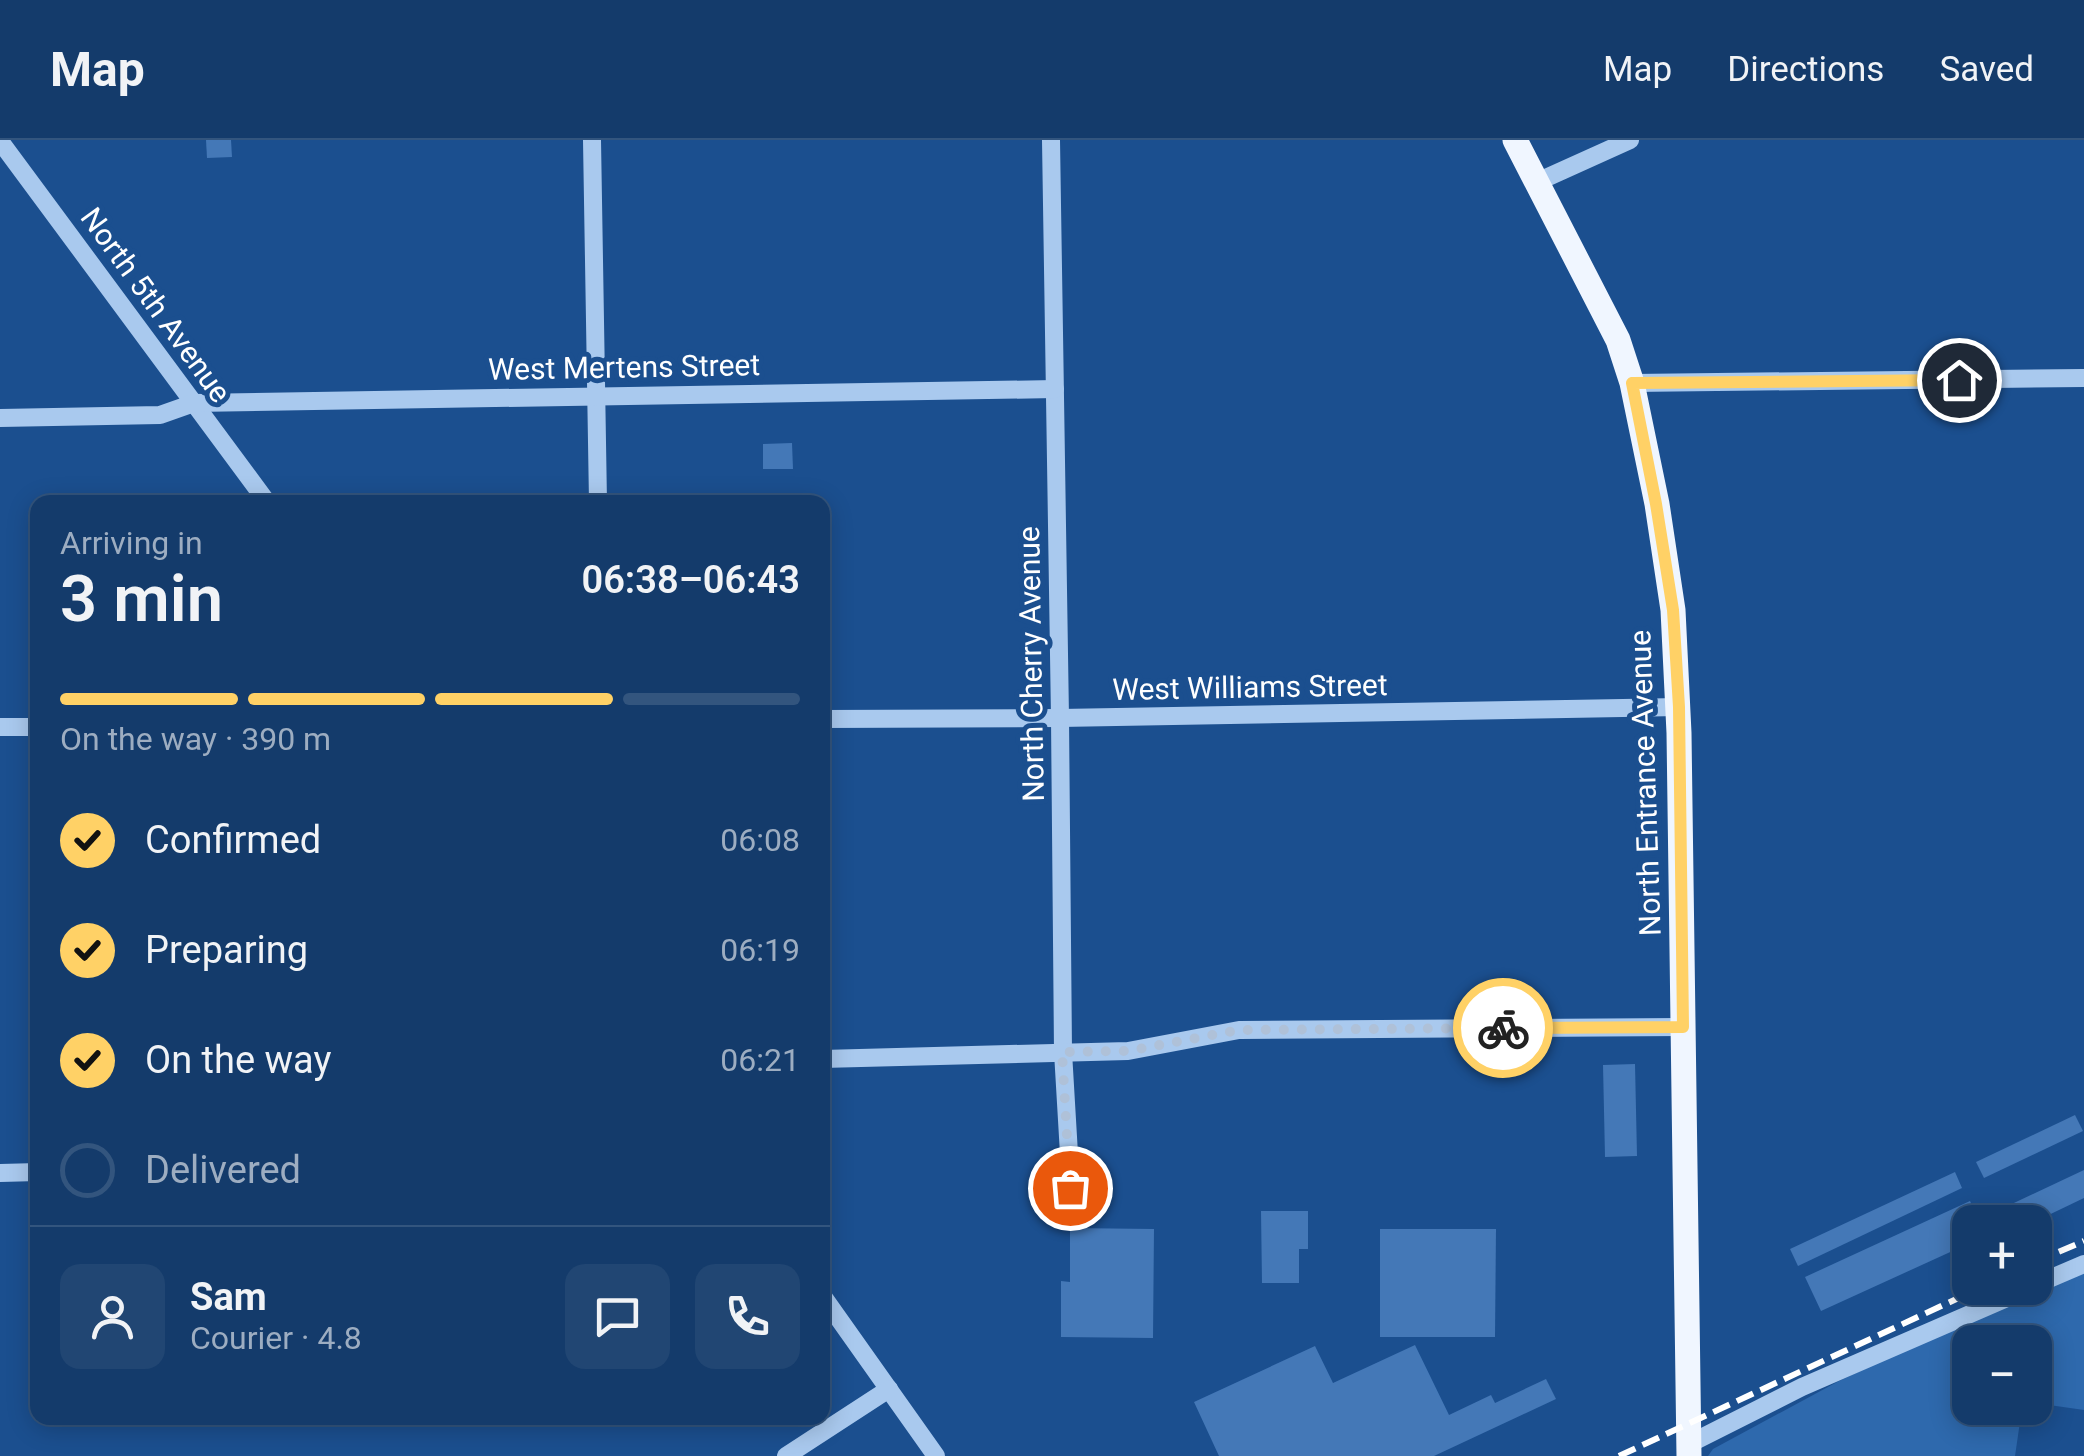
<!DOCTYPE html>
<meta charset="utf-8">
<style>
body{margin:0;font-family:Roboto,sans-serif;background:#214673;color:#f1f3f6;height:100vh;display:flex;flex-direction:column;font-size:38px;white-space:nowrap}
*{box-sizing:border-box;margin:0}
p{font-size:32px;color:#9dadc1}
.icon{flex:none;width:55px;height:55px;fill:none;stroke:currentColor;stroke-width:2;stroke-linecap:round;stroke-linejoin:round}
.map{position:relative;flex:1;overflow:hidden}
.panel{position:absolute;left:30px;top:355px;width:800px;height:930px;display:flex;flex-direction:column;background:#143b6b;border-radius:20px;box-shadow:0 5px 25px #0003,0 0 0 2px #33557e}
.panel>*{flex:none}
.controls{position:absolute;left:1952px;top:1065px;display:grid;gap:20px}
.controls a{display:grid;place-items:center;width:100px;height:100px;border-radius:20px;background:#143b6b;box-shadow:0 5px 25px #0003,0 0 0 2px #33557e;font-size:50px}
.pin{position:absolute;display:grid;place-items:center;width:85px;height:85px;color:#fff;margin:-42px;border:5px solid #fff;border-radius:50%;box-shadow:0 2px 10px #0007}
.courier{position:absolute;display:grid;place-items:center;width:100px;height:100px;margin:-50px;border:8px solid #ffd166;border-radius:50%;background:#fff;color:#222;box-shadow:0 2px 12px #0007}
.overview em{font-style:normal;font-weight:600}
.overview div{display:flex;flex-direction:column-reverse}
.overview{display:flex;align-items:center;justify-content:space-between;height:170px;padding:0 30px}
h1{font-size:65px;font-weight:600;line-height:75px}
.bar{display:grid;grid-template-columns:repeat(4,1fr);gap:15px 10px;align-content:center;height:120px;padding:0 30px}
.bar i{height:12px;border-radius:8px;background:#33557e}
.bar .current{background:#ffd166}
.bar p{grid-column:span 4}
.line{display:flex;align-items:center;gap:25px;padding:0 30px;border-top:2px solid #33557e}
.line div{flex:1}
.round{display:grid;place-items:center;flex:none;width:105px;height:105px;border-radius:20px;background:#214673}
ol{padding:0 30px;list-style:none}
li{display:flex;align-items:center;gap:30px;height:110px}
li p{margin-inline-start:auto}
li .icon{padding:10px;border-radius:50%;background:#ffd166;color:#111;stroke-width:4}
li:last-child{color:#9dadc1}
li i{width:55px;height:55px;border:5px solid #33557e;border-radius:50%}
header{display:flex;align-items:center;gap:60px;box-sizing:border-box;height:140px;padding:0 50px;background:#143b6b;border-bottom:2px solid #33557e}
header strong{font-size:48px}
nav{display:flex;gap:55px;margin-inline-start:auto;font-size:35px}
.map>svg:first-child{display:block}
.green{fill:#2e69ad}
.building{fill:#4478b7}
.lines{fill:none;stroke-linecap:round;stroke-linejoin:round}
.minor{stroke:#a9c9ee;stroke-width:18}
.major{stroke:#f0f6ff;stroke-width:25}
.rail{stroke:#fff;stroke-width:6;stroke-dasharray:18 8;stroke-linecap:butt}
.done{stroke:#afc1d8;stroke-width:10;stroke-dasharray:0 18}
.route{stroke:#ffd166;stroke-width:12}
.labels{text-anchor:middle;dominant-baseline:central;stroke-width:10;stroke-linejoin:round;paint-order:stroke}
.street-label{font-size:30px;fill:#fff;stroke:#1b4f8f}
</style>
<header>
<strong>Map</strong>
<nav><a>Map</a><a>Directions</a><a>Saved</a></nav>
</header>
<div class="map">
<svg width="2084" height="1316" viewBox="0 0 2084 1316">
<rect width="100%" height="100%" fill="#1b4f8f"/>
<polygon class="green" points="2084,1133 2084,1270 2035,1263 2035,1202 1970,1202 1970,1268 2022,1268 2015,1316 1708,1316 1713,1309 1839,1241 1933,1197"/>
<g class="building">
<polygon points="206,0 231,0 232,17 207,18"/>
<polygon points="792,303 793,329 763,329 763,304"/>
<polygon points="1635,924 1637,1016 1605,1017 1603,925"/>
<polygon points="2075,975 2083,991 1984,1038 1976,1022"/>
<polygon points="2084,1030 2084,1058 2034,1082 2005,1082 1999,1070"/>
<polygon points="1955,1032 1962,1048 1798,1126 1790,1109"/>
<polygon points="1970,1061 1980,1082 1970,1082 1970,1103 1821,1171 1805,1137"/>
<polygon points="1261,1071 1308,1071 1308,1109 1299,1109 1299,1143 1262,1143"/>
<polygon points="1070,1088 1154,1089 1153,1198 1061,1197 1061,1141 1070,1142"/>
<polygon points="1380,1089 1496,1089 1495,1197 1380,1197"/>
<polygon points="1415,1205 1449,1275 1491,1255 1495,1263 1546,1239 1556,1259 1434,1316 1219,1316 1194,1262 1315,1206 1333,1243"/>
</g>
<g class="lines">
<g class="minor">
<polyline points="592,0 598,362"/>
<polyline points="1051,0 1060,578 1063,912 1071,1048"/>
<polyline points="0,1 267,362"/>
<polyline points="1537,42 1630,0"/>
<polyline points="1632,243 2084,238"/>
<polyline points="0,278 160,275 194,263 1055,249"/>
<polyline points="822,579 1060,578 1679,567"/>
<polyline points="0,587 38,587"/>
<polyline points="822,919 1128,911 1239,890 1683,887"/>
<polyline points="0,1033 38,1032"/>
<polyline points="2035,1145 2084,1124"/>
<polyline points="822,1155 936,1316"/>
<polyline points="1689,1304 1802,1247 2030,1148"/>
<polyline points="786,1316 889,1249"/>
</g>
<polyline class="major" points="1515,0 1618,200 1632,243 1657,364 1673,470 1679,593 1689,1316"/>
<g class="rail">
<polyline points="2035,1122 2084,1101"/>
<polyline points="1619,1316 1980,1148"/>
</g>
</g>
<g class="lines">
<polyline class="done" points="1070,1048 1062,912 1128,911 1239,890 1503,888"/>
<polyline class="route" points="1503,888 1683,887 1679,567 1673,470 1656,364 1632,243 1959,240"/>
</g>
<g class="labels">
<g class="street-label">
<text transform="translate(156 165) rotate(54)">North 5th Avenue</text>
<text transform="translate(624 227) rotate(-1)">West Mertens Street</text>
<text transform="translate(1031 524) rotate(-91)">North Cherry Avenue</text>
<text transform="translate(1250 547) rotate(-1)">West Williams Street</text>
<text transform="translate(1645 643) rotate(-92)">North Entrance Avenue</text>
</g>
</g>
</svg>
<div class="controls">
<a>+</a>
<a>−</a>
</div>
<div class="pin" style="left:1070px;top:1048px;background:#ea580c"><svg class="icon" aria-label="bag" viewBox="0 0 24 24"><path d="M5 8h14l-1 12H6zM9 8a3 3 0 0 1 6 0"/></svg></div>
<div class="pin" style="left:1959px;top:240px;background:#1f2937"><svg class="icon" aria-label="home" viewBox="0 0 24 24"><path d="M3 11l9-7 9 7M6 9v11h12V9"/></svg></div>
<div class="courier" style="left:1503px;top:888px"><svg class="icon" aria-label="bike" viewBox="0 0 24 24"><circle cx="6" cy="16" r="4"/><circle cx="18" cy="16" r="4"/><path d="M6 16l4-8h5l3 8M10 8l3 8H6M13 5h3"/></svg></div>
<section class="panel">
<div class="overview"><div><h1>3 min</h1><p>Arriving in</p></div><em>06:38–06:43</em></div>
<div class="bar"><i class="current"></i><i class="current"></i><i class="current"></i><i></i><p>On the way · 390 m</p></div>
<ol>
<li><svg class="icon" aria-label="check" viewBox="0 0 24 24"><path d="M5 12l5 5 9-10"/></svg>Confirmed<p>06:08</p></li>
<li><svg class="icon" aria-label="check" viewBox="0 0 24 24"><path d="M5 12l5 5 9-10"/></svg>Preparing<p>06:19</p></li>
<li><svg class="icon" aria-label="check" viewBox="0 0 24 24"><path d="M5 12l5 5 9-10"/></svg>On the way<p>06:21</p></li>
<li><i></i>Delivered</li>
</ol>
<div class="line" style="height:180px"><a class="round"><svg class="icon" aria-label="person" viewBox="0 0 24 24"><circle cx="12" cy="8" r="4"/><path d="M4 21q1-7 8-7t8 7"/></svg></a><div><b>Sam</b><p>Courier · 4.8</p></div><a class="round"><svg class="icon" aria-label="chat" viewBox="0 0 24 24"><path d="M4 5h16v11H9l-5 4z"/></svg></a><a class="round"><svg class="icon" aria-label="phone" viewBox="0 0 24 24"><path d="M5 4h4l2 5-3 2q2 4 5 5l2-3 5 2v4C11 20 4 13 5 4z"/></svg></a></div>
</section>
</div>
